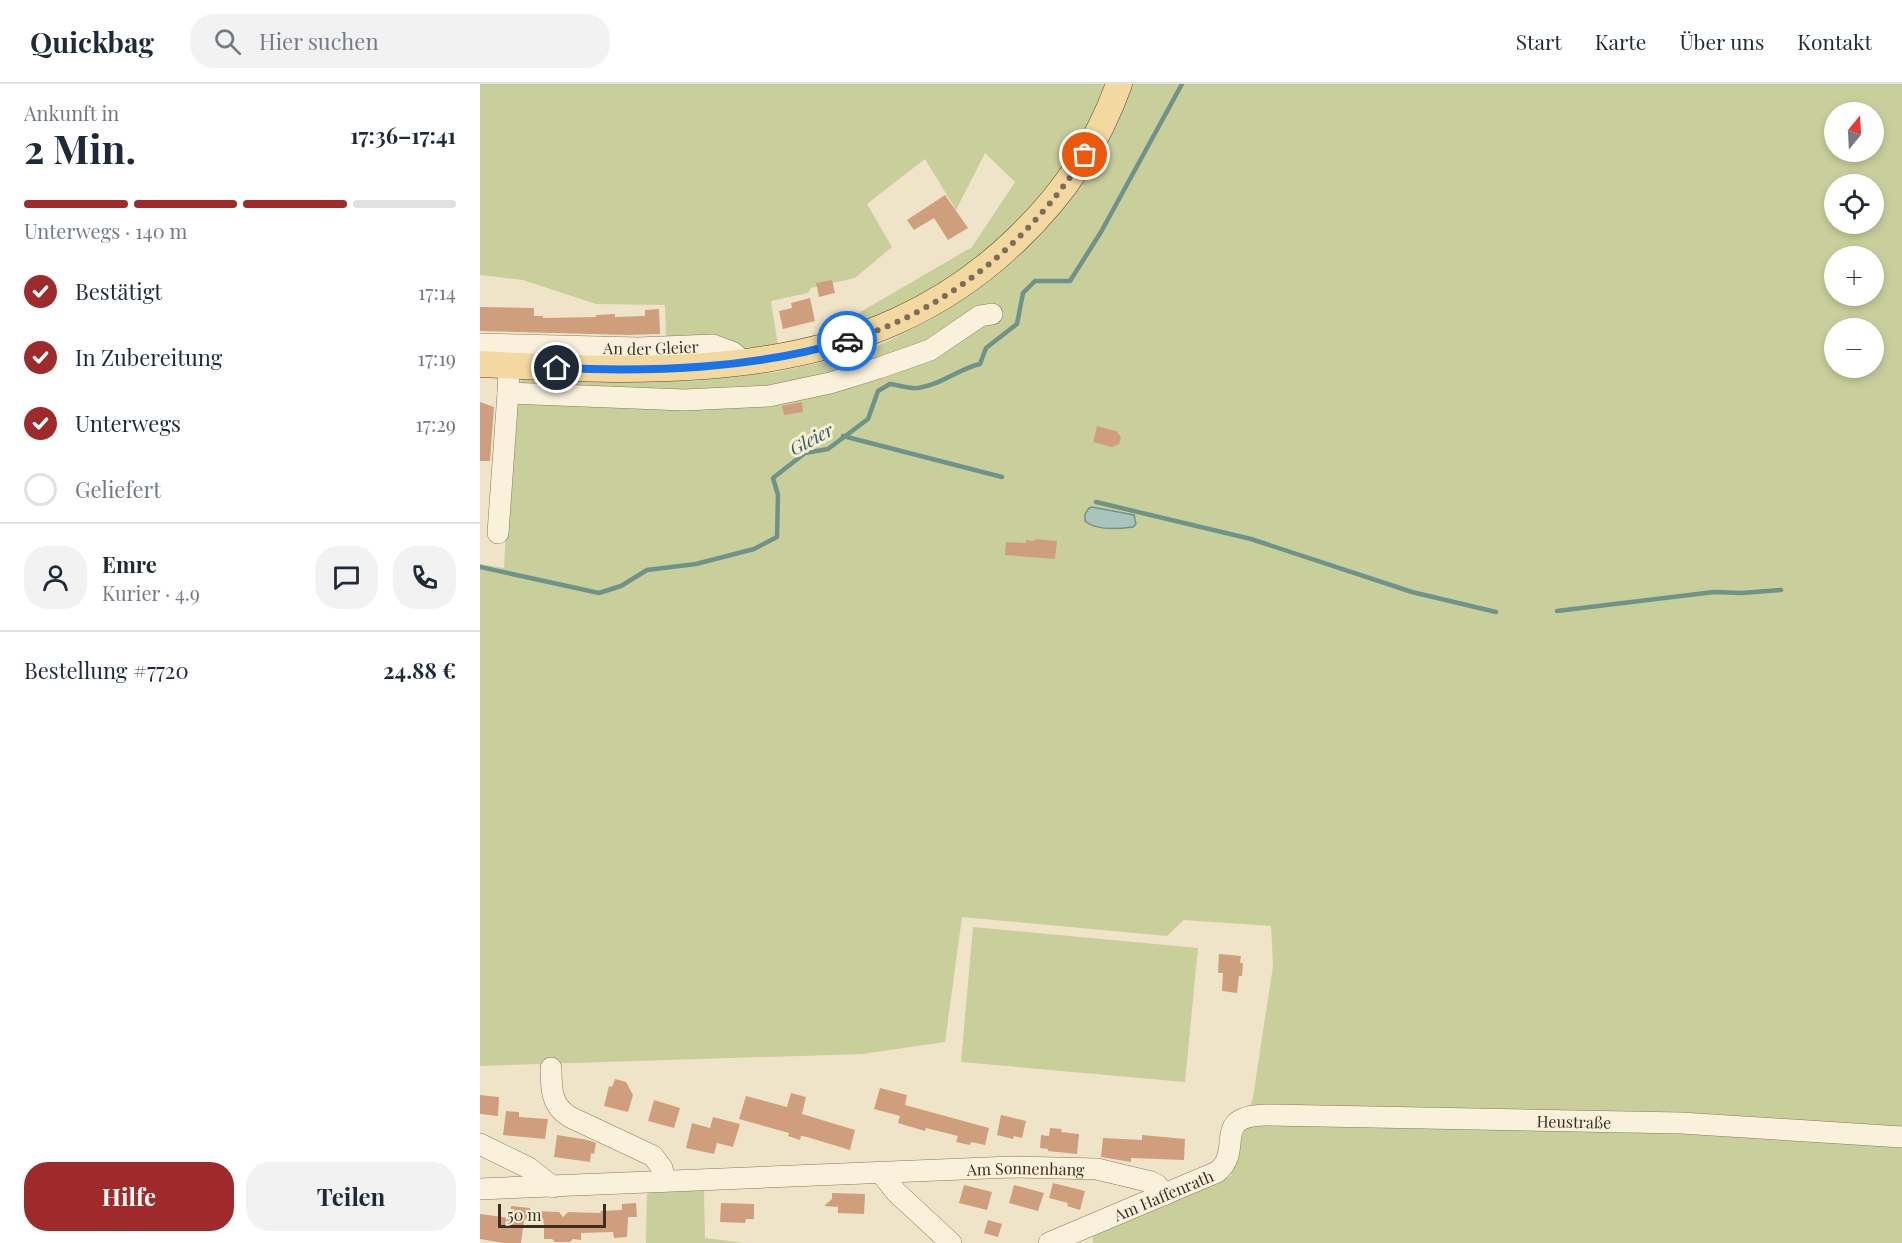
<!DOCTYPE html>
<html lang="de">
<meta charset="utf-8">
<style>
body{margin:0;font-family:"Playfair Display",serif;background:#f2f2f3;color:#1f2937;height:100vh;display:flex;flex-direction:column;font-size:22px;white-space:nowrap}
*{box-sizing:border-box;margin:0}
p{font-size:20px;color:#747a83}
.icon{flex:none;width:33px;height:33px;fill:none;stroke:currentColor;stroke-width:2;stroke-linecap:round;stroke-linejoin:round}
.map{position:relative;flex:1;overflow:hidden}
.details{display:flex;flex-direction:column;background:#fff;width:480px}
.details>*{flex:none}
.needle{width:39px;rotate:18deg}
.controls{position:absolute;left:1344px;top:18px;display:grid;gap:12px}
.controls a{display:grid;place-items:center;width:60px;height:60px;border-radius:50%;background:#fff;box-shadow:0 3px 9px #0003;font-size:30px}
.scale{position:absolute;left:18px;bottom:15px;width:108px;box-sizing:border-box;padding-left:6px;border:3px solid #3d2e20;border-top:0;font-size:16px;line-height:21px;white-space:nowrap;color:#3d2e20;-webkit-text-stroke:4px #f7eed8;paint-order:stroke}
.pin{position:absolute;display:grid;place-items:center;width:51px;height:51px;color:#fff;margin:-26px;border:3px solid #fff;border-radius:50%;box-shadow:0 2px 6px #0007}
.courier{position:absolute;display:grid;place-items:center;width:60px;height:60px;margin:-30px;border:4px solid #1a73e8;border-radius:50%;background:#fff;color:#222;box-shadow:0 2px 8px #0007}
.summary em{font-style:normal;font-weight:700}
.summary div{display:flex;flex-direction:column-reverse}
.summary{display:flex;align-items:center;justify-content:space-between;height:102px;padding:0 24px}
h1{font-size:39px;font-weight:700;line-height:45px}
.bar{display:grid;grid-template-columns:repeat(4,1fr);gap:9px 6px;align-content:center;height:72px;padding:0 24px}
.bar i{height:8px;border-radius:4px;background:#e0e1e3}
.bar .on{background:#9e2a2b}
.bar p{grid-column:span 4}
.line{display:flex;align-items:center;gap:15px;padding:0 24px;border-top:2px solid #e0e1e3}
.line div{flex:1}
.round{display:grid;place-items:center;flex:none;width:63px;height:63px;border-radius:24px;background:#f2f2f3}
ol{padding:0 24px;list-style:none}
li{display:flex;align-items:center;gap:18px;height:66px}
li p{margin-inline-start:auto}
li .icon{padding:6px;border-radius:50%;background:#9e2a2b;color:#fff;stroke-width:4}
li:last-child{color:#747a83}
li i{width:33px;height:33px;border:3px solid #e0e1e3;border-radius:50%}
.primary-button{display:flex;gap:12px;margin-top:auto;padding:12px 24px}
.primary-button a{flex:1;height:69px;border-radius:24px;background:#9e2a2b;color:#fff;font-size:24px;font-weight:700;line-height:69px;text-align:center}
.primary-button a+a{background:#f2f2f3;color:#1f2937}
header{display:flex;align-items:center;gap:36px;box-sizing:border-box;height:84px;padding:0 30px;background:#fff;border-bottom:2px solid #e0e1e3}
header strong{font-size:28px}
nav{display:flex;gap:33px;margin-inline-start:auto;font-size:21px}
.search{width:420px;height:54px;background:#f2f2f3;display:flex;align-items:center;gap:15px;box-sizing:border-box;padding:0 21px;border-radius:24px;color:#747a83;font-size:22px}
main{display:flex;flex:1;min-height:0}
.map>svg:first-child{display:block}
.green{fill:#c9cf9b;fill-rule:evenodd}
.water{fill:#a9c4bc;stroke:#6f938a;stroke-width:1.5}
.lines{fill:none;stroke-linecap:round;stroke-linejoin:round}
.stream{stroke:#6f938a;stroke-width:4.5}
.building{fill:#cf9f7d}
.minor-casing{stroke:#8d765c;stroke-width:22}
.major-casing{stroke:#5b4430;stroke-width:27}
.minor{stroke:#faf1dc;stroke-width:21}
.major{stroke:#f3d9a0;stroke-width:26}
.done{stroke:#7c6e5b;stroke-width:6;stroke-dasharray:0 10.8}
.route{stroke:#1a73e8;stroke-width:8}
.labels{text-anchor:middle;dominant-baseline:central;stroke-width:6;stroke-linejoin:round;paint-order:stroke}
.street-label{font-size:16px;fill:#3d2e20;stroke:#f7eed8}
.water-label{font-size:18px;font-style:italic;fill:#2f5d5a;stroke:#f7eed8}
</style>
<header>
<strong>Quickbag</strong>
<div class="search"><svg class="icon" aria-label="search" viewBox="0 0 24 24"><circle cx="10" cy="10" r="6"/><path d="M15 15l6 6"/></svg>Hier suchen</div>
<nav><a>Start</a><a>Karte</a><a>Über uns</a><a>Kontakt</a></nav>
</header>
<main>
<section class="details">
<div class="summary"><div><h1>2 Min.</h1><p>Ankunft in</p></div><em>17:36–17:41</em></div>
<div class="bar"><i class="on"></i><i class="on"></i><i class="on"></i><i></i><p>Unterwegs · 140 m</p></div>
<ol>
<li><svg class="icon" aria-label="check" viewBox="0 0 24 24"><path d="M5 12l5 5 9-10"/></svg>Bestätigt<p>17:14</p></li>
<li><svg class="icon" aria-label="check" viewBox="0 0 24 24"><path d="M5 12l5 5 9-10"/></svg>In Zubereitung<p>17:19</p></li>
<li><svg class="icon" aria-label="check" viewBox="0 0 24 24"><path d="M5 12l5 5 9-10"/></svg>Unterwegs<p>17:29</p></li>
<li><i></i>Geliefert</li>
</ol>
<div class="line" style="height:108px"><a class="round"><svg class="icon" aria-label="person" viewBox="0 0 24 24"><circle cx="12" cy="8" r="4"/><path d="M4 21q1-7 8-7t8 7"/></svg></a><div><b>Emre</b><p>Kurier · 4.9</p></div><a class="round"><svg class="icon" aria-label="chat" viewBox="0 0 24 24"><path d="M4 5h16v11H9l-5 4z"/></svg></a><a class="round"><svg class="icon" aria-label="phone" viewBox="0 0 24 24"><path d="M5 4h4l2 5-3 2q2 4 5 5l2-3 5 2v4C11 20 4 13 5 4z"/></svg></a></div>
<div class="line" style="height:78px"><div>Bestellung #7720</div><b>24.88 €</b></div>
<div class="primary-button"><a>Hilfe</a><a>Teilen</a></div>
</section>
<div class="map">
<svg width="1422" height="1159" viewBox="0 0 1422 1159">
<rect width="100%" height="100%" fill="#f0e4c8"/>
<g class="green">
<polygon points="0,0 626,0 612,34 576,94 522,156 460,204 359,251 358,241 492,163 535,98 505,69 476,126 445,75 387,120 412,163 375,194 331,204 328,209 291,217 298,261 264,264 230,251 186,252 185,221 116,220 43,196 0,191"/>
<path d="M651,0h771v1159h-809l-1,-14 139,-53 22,-79 20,-131 -2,-40 -87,-6 -17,16 -205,-19 -17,125 -83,12 -382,12v-502l24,4 9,-167 246,-9 -238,-8 -1,-9 169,6 88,-9 87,-19 66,-33 88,-63 55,-62zM1354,28h40v40h-40zM1354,100h40v40h-40zM1354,172h40v40h-40zM1354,244h40v40h-40z"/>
<polygon points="493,843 718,864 705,998 481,978"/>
<polygon points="224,1104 225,1154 265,1159 166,1159 167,1105"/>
</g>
<path class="water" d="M612,423l42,8 2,9 -3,3c-14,2 -37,4 -48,-6v-7l4,-6z"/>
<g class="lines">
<g class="stream">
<polyline points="363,352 522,393"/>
<polyline points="616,418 771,455 932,508 1016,528"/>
<path d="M0,483l119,26 22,-7 26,-16 49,-6 58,-15 23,-12 1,-42 -5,-17 32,-25 23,-4 40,-30 10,-28 12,-7c8,1 20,5 28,4 23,-3 40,-19 62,-24l6,-16 31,-24 6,-31 12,-12h35l31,-49 81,-148"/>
<polyline points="1077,527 1234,508 1262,509 1301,506"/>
</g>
</g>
<g class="building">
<polygon points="465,111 488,144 468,156 454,134 434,146 427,136"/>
<polygon points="352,196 355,209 339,213 336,199"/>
<polygon points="330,214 335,237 303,245 299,227 312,224 311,219"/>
<polygon points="0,223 54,224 54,232 63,232 63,234 116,233 116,231 135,230 135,233 165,232 165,226 179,225 180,250 148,251 0,247"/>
<polygon points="0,318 14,323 10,377 0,377"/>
<polygon points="322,318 323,328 304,331 302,322"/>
<polygon points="617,342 636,347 641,353 639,360 632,363 613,358"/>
<polygon points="555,455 577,457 575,475 525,471 526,458 546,459 546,456 555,457"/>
<polygon points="739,870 761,872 760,879 763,879 762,892 759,892 757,909 742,907 743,889 738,889"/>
<polygon points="135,995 146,998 153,1011 148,1028 124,1022 129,1002 132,1003"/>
<polygon points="400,1004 427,1011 425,1021 509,1044 505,1061 491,1058 490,1061 476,1058 478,1052 446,1044 445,1047 418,1039 420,1032 394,1025"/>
<polygon points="311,1009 326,1013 322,1030 375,1046 370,1066 327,1053 321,1052 320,1056 308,1052 309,1049 259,1035 266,1012 307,1023"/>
<polygon points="0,1011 19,1013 18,1032 0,1030"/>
<polygon points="174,1016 200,1024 194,1044 168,1037"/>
<polygon points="26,1027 39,1028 39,1033 68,1035 65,1055 23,1051"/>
<polygon points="521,1031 546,1037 542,1054 534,1052 533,1055 517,1051"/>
<polygon points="233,1033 260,1040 253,1063 237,1059 234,1070 206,1064 212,1039 230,1044"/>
<polygon points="570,1044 582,1045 581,1048 599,1050 597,1070 568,1067 568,1065 560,1064 561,1051 569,1052"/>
<polygon points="77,1051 108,1056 116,1059 114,1070 111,1069 110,1078 74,1073"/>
<polygon points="662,1051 705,1055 704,1076 651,1074 651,1078 621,1073 623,1054 662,1056"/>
<polygon points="573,1099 605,1107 600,1126 587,1122 588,1119 569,1114"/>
<polygon points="484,1101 512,1108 507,1126 479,1119"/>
<polygon points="534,1101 564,1109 558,1127 529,1119"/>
<polygon points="352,1109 385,1110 384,1130 358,1129 358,1123 344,1122 352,1115"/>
<polygon points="156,1119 157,1133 148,1133 147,1153 134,1154 133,1148 101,1149 101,1156 93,1155 90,1158 75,1158 72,1155 64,1155 64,1139 44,1136 41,1159 23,1159 0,1155 0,1130 30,1134 31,1122 50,1124 50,1127 79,1128 83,1133 88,1128 121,1129 120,1127 142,1126 142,1120"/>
<polygon points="241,1119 274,1120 274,1135 266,1135 265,1139 240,1138"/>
<polygon points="508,1136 522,1140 518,1153 504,1149"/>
</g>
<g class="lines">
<defs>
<g id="minor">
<path id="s1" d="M0,260l158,4 75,-3 19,7 14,11"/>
<polyline points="29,282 28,309 204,316 289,312 350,299 399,284 450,266 500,232 512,230"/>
<polyline points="18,449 28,309"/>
<path d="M71,984c0,20 0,38 19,49l83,39 9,12 3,13"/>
<polyline points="0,1060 49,1084 73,1103"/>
<polyline points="401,1089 416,1108 471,1159"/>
<path id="s2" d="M0,1105l531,-22 86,2 54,13 6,3 7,10"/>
<path id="s3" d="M569,1159l168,-71c28,-22 -8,-57 51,-57l413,8 221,14"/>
</g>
<path id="major" d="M0,280c193,10 389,19 538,-126 45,-43 80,-95 101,-154"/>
</defs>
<use href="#minor" class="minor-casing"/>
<use href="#major" class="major-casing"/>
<use href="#minor" class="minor"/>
<use href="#major" class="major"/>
</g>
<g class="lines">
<path class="done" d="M367,257c99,-30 183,-99 238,-186"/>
<path class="route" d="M77,284c98,4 196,1 290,-27"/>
</g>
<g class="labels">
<g class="street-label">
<text stroke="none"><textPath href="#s1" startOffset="171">An der Gleier</textPath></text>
<text stroke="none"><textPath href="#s3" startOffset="576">Heustraße</textPath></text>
<text stroke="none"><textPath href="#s2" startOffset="546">Am Sonnenhang</textPath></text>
<text stroke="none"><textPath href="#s3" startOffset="124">Am Haffenrath</textPath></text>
</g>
<g class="water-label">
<text transform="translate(331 355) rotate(-28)">Gleier</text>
</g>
</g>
</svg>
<div class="controls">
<a><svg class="needle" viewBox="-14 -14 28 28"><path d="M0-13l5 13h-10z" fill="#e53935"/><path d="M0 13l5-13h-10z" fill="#747a83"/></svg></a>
<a><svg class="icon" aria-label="locate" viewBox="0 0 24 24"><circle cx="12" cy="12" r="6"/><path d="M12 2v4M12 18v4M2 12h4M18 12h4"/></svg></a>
<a>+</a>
<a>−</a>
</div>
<div class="scale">50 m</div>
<div class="pin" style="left:605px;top:71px;background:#ea580c"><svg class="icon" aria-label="bag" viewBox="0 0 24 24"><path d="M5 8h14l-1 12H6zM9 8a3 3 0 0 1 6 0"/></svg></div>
<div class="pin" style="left:77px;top:284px;background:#1f2937"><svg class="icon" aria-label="home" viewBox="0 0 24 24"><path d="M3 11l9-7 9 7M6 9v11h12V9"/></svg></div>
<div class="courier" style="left:367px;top:257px"><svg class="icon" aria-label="car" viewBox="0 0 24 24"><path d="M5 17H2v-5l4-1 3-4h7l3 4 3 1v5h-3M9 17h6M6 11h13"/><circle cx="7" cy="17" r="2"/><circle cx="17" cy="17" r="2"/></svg></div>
</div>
</main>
